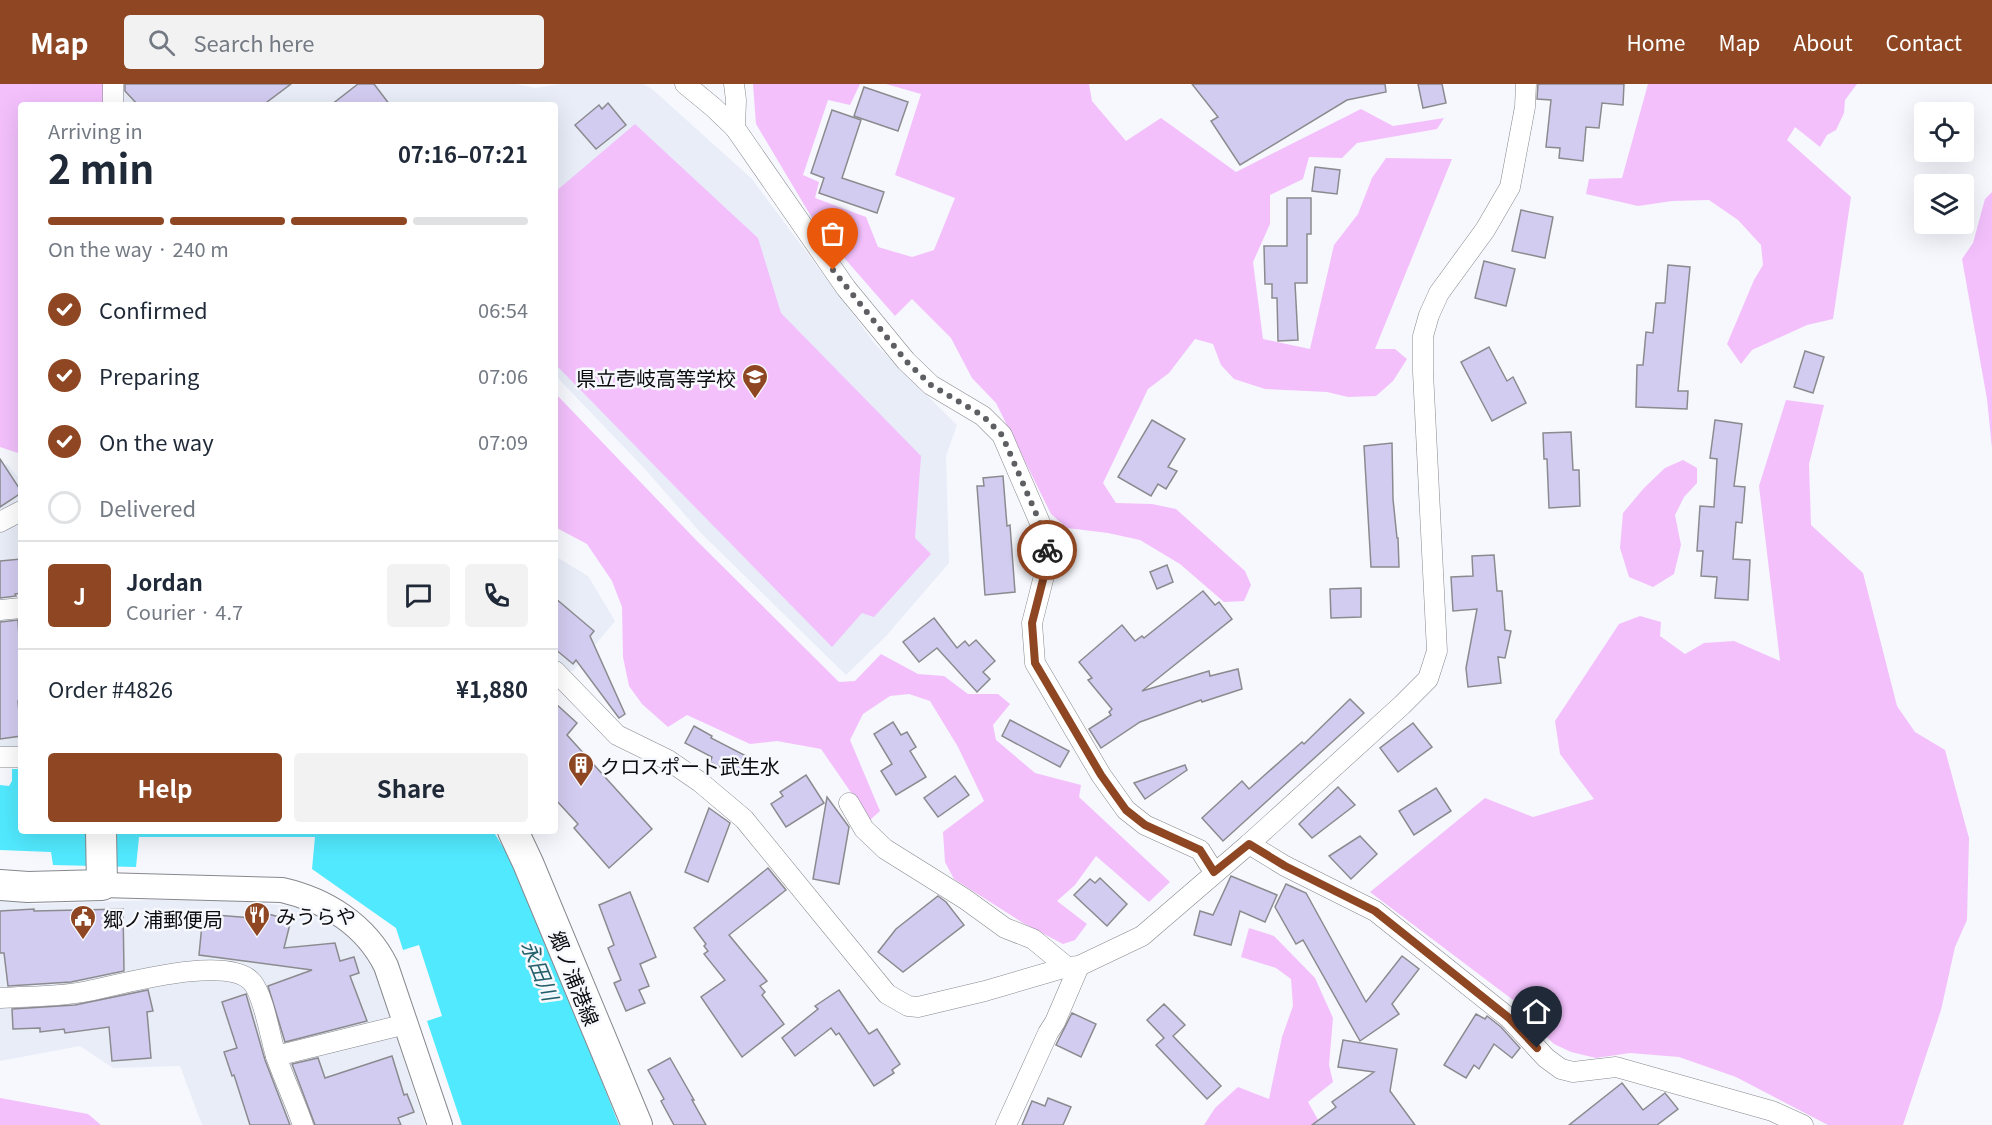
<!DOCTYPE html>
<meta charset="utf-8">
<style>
body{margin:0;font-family:Georgia,"Noto Sans JP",serif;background:#f2f2f3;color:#1f2937;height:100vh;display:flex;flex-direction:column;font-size:22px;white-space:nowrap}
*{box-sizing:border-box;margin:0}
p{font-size:20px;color:#747a83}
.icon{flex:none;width:33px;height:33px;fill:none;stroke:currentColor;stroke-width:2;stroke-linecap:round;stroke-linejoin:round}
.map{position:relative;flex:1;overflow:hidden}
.side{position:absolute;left:18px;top:18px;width:540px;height:732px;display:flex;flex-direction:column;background:#fff;border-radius:6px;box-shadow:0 6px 24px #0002}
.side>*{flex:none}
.fabs{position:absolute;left:1914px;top:18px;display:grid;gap:12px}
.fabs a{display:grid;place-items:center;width:60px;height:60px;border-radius:6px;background:#fff;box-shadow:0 6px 24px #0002;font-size:30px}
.pin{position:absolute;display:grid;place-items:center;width:51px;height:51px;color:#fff;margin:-62px -26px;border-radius:50% 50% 50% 0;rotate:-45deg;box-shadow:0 0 6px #0007}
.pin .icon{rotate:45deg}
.courier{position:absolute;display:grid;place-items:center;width:60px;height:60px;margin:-30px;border:4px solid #8e4722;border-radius:50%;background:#fff;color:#222;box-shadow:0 2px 8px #0007}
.headline em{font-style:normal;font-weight:700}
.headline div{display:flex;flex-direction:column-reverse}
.headline{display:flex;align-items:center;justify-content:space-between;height:102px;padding:0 30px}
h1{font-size:39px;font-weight:700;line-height:45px}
.bar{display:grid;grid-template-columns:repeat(4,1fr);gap:9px 6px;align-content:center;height:72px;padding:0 30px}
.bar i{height:8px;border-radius:4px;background:#e0e1e3}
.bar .active{background:#8e4722}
.bar p{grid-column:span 4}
.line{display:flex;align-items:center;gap:15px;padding:0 30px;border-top:2px solid #e0e1e3}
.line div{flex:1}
.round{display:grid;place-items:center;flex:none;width:63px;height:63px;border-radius:6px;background:#f2f2f3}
ol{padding:0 30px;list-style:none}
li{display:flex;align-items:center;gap:18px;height:66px}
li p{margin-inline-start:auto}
li .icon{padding:6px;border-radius:50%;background:#8e4722;color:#fff;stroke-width:4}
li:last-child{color:#747a83}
li i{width:33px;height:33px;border:3px solid #e0e1e3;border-radius:50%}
.primary-button{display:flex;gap:12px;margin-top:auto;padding:12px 30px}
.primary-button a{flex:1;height:69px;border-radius:6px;background:#8e4722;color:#fff;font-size:24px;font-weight:700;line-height:69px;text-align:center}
.primary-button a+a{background:#f2f2f3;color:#1f2937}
header{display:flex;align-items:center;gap:36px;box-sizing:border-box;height:84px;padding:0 30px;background:#8e4722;color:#fff}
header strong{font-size:28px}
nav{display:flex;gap:33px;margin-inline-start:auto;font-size:21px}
.search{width:420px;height:54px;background:#f2f2f3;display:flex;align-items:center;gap:15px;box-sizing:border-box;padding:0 21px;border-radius:6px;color:#747a83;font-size:22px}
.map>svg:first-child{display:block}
.built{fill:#e8edf8}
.green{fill:#f3c0fc}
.water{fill:#51e9fe}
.building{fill:#d3ccf1;stroke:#8b8b8f;stroke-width:1.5}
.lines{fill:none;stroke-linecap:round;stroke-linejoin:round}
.minor-casing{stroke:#86888c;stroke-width:21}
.tertiary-casing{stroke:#86888c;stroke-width:26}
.primary-casing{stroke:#86888c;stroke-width:32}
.minor{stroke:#fff;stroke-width:20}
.tertiary{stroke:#fff;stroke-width:24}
.primary{stroke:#fff;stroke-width:30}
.done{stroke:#5e5f62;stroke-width:6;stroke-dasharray:0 10.8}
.route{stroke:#8e4722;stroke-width:8}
.labels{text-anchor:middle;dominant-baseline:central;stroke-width:5;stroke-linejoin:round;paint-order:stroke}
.poi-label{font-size:20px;fill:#0c0c0e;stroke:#f6f8fd;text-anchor:start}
.street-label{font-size:20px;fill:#0c0c0e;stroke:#f6f8fd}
.water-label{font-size:21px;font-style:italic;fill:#236069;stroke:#f6f8fd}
</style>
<header>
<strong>Map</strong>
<div class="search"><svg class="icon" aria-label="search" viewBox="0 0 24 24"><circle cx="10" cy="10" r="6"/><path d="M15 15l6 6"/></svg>Search here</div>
<nav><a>Home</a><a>Map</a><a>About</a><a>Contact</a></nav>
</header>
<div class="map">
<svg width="1992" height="1041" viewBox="0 0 1992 1041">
<rect width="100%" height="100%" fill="#f6f8fd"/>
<g class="built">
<polygon points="117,0 516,0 535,4 561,0 643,0 652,5 752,95 875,260 957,341 946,372 949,479 886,552 846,591 700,448 644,384 555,291 555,21 118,21"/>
<polygon points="7,380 21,397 21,664 0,664 0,385"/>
<polygon points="555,472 588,492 615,537 573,587 555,586"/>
<polygon points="215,814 305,824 354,852 370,875 379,897 425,1041 202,1041 180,982 113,984 80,962 0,977 0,816 34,820"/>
</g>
<g class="green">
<polygon points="0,0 104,0 104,21 21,21 21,370 0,363"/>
<polygon points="753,0 860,0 850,21 828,16 803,91 819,98 815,114 866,133 878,163 912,173 934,166 955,114 895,91 921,10 886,0 1089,0 1092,17 1126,57 1161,34 1236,88 1361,25 1393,42 1444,34 1437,45 1357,59 1342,74 1309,73 1303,95 1270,111 1270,140 1253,178 1263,255 1310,265 1334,161 1358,130 1372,94 1386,74 1452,75 1375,265 1395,265 1407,275 1393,297 1376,312 1348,313 1327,308 1265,305 1234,295 1221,281 1213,260 1195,255 1169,289 1148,305 1103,399 1116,419 1152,420 1176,425 1245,487 1251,501 1244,517 1224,518 1180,480 1140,456 1108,449 1067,444 1051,430 996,319 972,294 951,254 912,215 895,232 818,144 756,40"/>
<polygon points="1648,0 1857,0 1845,16 1844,29 1836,46 1827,51 1820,63 1795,43 1787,56 1851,113 1833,235 1807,241 1752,266 1741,280 1727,260 1754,196 1763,181 1761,161 1738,136 1709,116 1672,117 1638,122 1586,110 1589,95 1622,94"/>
<polygon points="635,40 758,154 781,229 921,372 915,454 931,470 874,533 862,529 832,563 555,280 555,108"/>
<polygon points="1992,108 1992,364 1987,315 1962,175 1973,159 1985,115"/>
<polygon points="555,309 696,456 839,598 855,597 881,570 918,590 944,592 968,610 998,610 1010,620 993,641 996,656 1035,689 1081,701 1079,713 1170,798 1149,818 1096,772 1075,801 1057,817 1087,840 1075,856 1063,860 1023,839 954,795 945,778 943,748 984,717 958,663 930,617 909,610 890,612 863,630 850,656 880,727 870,736 821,665 777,657 750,660 687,631 668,643 642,620 629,602 623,573 622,523 612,497 587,460 555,443"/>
<polygon points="1786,316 1824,321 1809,380 1811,441 1863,489 1897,622 1915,648 1945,666 1969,754 1967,836 1955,863 1941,926 1903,1041 1828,1041 1736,993 1679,973 1630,969 1596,974 1571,968 1554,960 1528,935 1517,919 1370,808 1485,714 1533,733 1594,715 1560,670 1555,637 1619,540 1640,532 1661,538 1660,552 1685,570 1704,559 1734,557 1780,577 1759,402"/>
<polygon points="1683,376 1697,384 1697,399 1684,413 1675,431 1681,461 1674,490 1653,503 1629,493 1620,464 1623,429 1644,404 1665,384"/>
<polygon points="1249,844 1274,852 1315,894 1333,934 1329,981 1333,998 1308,1018 1321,1041 1204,1041 1215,1024 1238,1003 1269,1015 1282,953 1293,922 1291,895 1276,884 1241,873"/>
<polygon points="0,1014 88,1030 101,1041 0,1041"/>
</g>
<polygon class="water" points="12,685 21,685 21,747 493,747 510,774 529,812 619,1041 462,1041 427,937 442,932 419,861 403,866 396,844 312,785 315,753 139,753 136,783 53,781 51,768 0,766 0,701 9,702 12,697"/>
<g class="building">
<polygon points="125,0 291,0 263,21 138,21 125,7"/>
<polygon points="358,0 374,0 390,21 331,21"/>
<polygon points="1192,0 1385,0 1386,8 1347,16 1240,81 1211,37 1218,33"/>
<polygon points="1418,0 1442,0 1446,19 1423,24"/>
<polygon points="1538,0 1624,0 1623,21 1602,19 1599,44 1586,43 1583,77 1559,74 1560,64 1546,63 1551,16 1537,15"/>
<polygon points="864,3 908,18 898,47 854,32"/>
<polygon points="608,19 626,41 596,65 575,41 599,21 602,25"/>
<polygon points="832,26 861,36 842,94 884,108 877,129 819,109 824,94 811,89"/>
<polygon points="1315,83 1340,86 1337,110 1312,107"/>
<polygon points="1287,114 1311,114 1311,150 1307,150 1307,199 1295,199 1298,256 1278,257 1277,214 1272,214 1272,200 1265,200 1264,162 1287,162"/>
<polygon points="1521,126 1553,133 1545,174 1512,167"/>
<polygon points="1484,177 1515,185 1506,222 1475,214"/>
<polygon points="1668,181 1690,183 1678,307 1688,307 1687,325 1636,323 1637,281 1643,281 1646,248 1653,249 1656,219 1665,219"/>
<polygon points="1489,263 1507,297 1513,293 1526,319 1492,337 1461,278"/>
<polygon points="1805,267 1824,273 1813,309 1794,303"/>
<polygon points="1152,336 1185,355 1168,383 1177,387 1166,405 1158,400 1151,412 1118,393"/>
<polygon points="1715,336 1742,340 1734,402 1745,403 1742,439 1736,438 1733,475 1750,476 1748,516 1715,514 1717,493 1701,492 1703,467 1697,467 1700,422 1714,423 1717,375 1710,374"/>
<polygon points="1571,348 1573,386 1579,386 1580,422 1549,424 1547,375 1544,375 1543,349"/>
<polygon points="1392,359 1393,415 1397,454 1398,454 1399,483 1371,483 1364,362"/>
<polygon points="0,375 21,407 21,409 0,423"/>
<polygon points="1003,392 1007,442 1010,441 1015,508 985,511 977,402 984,402 983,394"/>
<polygon points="1494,471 1497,507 1502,507 1505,546 1511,547 1505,574 1498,573 1501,599 1468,603 1466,584 1477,525 1453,527 1451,493 1473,492 1472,472"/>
<polygon points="21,475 21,509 15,510 16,512 0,514 0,477"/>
<polygon points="1167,481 1173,498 1157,505 1150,488"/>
<polygon points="1361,504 1361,533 1331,534 1330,505"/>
<polygon points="1203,507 1215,521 1219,518 1232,535 1142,607 1209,587 1210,592 1238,585 1242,605 1202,618 1201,616 1140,638 1101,664 1089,645 1111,631 1109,628 1112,625 1088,596 1092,594 1079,578 1122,541 1135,557 1142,552 1144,554"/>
<polygon points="555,514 594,547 590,552 625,630 619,634 576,576 573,580 555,565"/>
<polygon points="934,534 957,564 965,557 969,562 976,556 995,577 983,588 990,595 977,608 937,564 919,578 903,558"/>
<polygon points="18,536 21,589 19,590 21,617 18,617 21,652 0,655 0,538"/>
<polygon points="1350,615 1364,629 1223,757 1202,734 1242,697 1249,705 1302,658 1304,660"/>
<polygon points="555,619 577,639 567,651 652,745 609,784 574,744 578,740 555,715"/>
<polygon points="1010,636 1069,667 1060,683 1002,652"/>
<polygon points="893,638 901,651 907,648 916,663 910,667 926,693 896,711 881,687 892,680 874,650"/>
<polygon points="1413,639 1432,663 1398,688 1380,664"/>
<polygon points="694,642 712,652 711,654 748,673 738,692 710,678 712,673 685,659"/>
<polygon points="1185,681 1187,686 1145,715 1134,699"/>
<polygon points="806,691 824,719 786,743 771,720 783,712 780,708"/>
<polygon points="955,692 969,711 938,733 924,714"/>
<polygon points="1338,703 1355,721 1312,754 1299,740"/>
<polygon points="1436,704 1451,727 1414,751 1399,727"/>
<polygon points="827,713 849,743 839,800 813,795"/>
<polygon points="709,724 730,739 708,798 685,788"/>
<polygon points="1360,752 1377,770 1351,795 1329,772"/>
<polygon points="768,784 786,806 729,851 767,897 760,902 765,908 762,911 784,940 742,973 701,913 725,896 704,870 708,867 704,862 706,860 694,844"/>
<polygon points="1231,792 1277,811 1265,838 1240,827 1231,861 1194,851 1200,827 1213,831"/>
<polygon points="1100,794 1127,820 1107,842 1074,811 1090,795 1095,799"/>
<polygon points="1286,800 1306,809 1366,918 1402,872 1419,885 1392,920 1399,930 1360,957 1303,856 1296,860 1275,823"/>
<polygon points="630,808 656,873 640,880 649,902 639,906 645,919 626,927 614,899 621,896 608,864 614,861 599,821"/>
<polygon points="938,812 946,818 964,841 903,888 878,868 896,845"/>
<polygon points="34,825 34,827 123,825 124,887 71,898 8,902 4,869 0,869 0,827"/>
<polygon points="203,830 267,835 268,830 291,836 284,864 335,859 340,877 354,873 359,889 350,892 367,937 285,958 268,902 312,886 199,871"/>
<polygon points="148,906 153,927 147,928 151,974 112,977 109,943 65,949 64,945 40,948 40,944 13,945 12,925 75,921"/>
<polygon points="839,906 869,950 877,945 900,980 892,986 894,989 874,1002 839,949 836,951 831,944 795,972 782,954 818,925 815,922"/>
<polygon points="246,910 265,976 290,1041 250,1041 234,991 232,992 224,968 237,964 222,918"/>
<polygon points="1164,920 1185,941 1173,952 1221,1002 1207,1015 1156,961 1164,954 1147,936"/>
<polygon points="1072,929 1096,940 1081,973 1056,961"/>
<polygon points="1476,930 1485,935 1487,932 1501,943 1520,964 1512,974 1494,960 1479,985 1474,981 1466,994 1444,981"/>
<polygon points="1343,956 1397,965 1390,1007 1415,1041 1312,1041 1336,1023 1332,1018 1374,988 1338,983"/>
<polygon points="392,972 404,1011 407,1010 414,1028 398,1034 401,1041 315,1041 292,980 318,974 325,994"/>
<polygon points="670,974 694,1016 692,1016 706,1041 674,1041 661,1017 664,1015 648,986"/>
<polygon points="1622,999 1643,1026 1665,1009 1678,1025 1657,1041 1569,1041"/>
<polygon points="1048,1014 1071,1023 1063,1041 1022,1041 1032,1017 1045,1022"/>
</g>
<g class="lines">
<defs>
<g id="minor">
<polyline points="113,0 113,21"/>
<polyline points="685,0 713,23 735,44"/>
<polyline points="734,0 736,16 735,44 846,204 906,277 931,301 983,332 1002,351 1047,455 1045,488 1032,539 1035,579 1101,691 1126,726 1145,741 1200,766 1214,788"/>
<polyline points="0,438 21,427"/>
<polyline points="0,526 21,524"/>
<polyline points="555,587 617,651 668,676 700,698 744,735 887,910 908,922 918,923 985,907 1067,883 1079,882 1142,852 1249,760 1402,621 1428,595 1437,567 1423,288 1423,252 1429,231 1439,209 1485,146 1510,103 1525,23 1526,0"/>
<polyline points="0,673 21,673"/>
<polyline points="849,719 864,745 885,765 965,815 1005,844 1033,855 1067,883"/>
<polyline points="1249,760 1285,782 1375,827 1509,934 1546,974 1561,985 1573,988 1616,983 1772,1027 1803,1041"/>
<path d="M0,914c27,-2 56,-1 83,-6 34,-6 144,-39 169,-10 12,14 18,55 24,74 8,23 19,46 27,69"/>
<polyline points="276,972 406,940"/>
<polyline points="1006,1041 1048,949 1055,938 1079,882"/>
</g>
<path id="tertiary" d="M102,801l180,5c44,10 84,35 104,76l54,159"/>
<g id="primary">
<polyline points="513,747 528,779 637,1041"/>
<polyline points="0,801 28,803 102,801 101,747"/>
</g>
</defs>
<use href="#minor" class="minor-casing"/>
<use href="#tertiary" class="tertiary-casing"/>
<use href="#primary" class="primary-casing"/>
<use href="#minor" class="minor"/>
<use href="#tertiary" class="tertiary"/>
<use href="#primary" class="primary"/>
</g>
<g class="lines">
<polyline class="done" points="833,186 906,277 931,301 983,332 1002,351 1047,455 1047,466"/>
<polyline class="route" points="1047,466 1045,488 1032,539 1035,579 1101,691 1126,726 1145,741 1200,766 1214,788 1249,760 1285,782 1375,827 1509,934 1537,964"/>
</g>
<defs>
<symbol id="school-pin" viewBox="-11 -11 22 30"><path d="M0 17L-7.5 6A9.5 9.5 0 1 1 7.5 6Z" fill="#8e4722" stroke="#f6f8fd"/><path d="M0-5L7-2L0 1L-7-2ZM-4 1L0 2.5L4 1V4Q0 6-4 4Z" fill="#fff"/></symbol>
<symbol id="building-pin" viewBox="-11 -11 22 30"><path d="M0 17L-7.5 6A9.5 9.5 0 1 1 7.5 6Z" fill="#8e4722" stroke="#f6f8fd"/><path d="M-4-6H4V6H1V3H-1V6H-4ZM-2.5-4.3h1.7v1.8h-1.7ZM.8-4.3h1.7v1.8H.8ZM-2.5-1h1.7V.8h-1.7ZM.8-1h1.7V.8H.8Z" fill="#fff"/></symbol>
<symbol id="restaurant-pin" viewBox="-11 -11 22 30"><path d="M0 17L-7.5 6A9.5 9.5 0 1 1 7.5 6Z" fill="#8e4722" stroke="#f6f8fd"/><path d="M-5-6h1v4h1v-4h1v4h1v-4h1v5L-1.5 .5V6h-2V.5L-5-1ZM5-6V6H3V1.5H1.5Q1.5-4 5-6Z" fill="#fff"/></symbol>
<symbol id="civic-pin" viewBox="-11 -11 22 30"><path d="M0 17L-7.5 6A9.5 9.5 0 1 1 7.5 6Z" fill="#8e4722" stroke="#f6f8fd"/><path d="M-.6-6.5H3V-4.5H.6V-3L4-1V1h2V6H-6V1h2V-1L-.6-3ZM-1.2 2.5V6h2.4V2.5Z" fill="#fff"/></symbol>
</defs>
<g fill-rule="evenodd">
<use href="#school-pin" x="740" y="278" width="30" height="40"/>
<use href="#building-pin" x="566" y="666" width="30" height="40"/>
<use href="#restaurant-pin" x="242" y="816" width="30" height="40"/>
<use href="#civic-pin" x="68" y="819" width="30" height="40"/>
</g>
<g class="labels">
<g class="poi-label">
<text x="736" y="293" text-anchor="end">県立壱岐高等学校</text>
<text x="600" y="681">クロスポート武生水</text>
<text x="276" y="831">みうらや</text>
<text x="103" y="834">郷ノ浦郵便局</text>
</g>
<g class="street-label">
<text transform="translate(575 894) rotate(68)">郷ノ浦港線</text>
</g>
<g class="water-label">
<text transform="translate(541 886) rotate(68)">永田川</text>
</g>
</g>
</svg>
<div class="fabs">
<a><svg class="icon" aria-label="locate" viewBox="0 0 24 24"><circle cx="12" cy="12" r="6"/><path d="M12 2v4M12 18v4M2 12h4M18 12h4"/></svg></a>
<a><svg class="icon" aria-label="layers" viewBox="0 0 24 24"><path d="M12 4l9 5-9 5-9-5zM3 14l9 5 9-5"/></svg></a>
</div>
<div class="pin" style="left:833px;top:186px;background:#ea580c"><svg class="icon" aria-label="bag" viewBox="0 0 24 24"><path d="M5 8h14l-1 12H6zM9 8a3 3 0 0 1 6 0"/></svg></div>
<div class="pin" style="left:1537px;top:964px;background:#1f2937"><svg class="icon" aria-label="home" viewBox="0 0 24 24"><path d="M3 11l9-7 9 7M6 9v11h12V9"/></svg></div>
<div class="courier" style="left:1047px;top:466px"><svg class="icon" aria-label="bike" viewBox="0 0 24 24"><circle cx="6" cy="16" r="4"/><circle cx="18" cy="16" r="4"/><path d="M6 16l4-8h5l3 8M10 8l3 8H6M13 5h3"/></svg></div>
<section class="side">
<div class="headline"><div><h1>2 min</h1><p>Arriving in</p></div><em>07:16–07:21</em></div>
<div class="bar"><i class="active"></i><i class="active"></i><i class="active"></i><i></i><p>On the way · 240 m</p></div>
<ol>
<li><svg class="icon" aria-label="check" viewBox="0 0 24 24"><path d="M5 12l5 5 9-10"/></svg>Confirmed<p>06:54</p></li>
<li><svg class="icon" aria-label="check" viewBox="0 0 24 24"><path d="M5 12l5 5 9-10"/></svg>Preparing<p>07:06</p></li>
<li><svg class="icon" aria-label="check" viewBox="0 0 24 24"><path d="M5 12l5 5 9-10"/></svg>On the way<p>07:09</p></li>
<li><i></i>Delivered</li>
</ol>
<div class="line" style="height:108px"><b class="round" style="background:#8e4722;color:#fff">J</b><div><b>Jordan</b><p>Courier · 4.7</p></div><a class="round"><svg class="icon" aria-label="chat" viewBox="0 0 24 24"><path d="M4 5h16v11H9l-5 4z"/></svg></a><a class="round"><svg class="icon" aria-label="phone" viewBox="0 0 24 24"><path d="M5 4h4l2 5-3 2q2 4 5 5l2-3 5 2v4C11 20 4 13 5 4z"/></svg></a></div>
<div class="line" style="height:78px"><div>Order #4826</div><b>¥1,880</b></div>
<div class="primary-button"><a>Help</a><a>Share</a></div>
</section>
</div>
